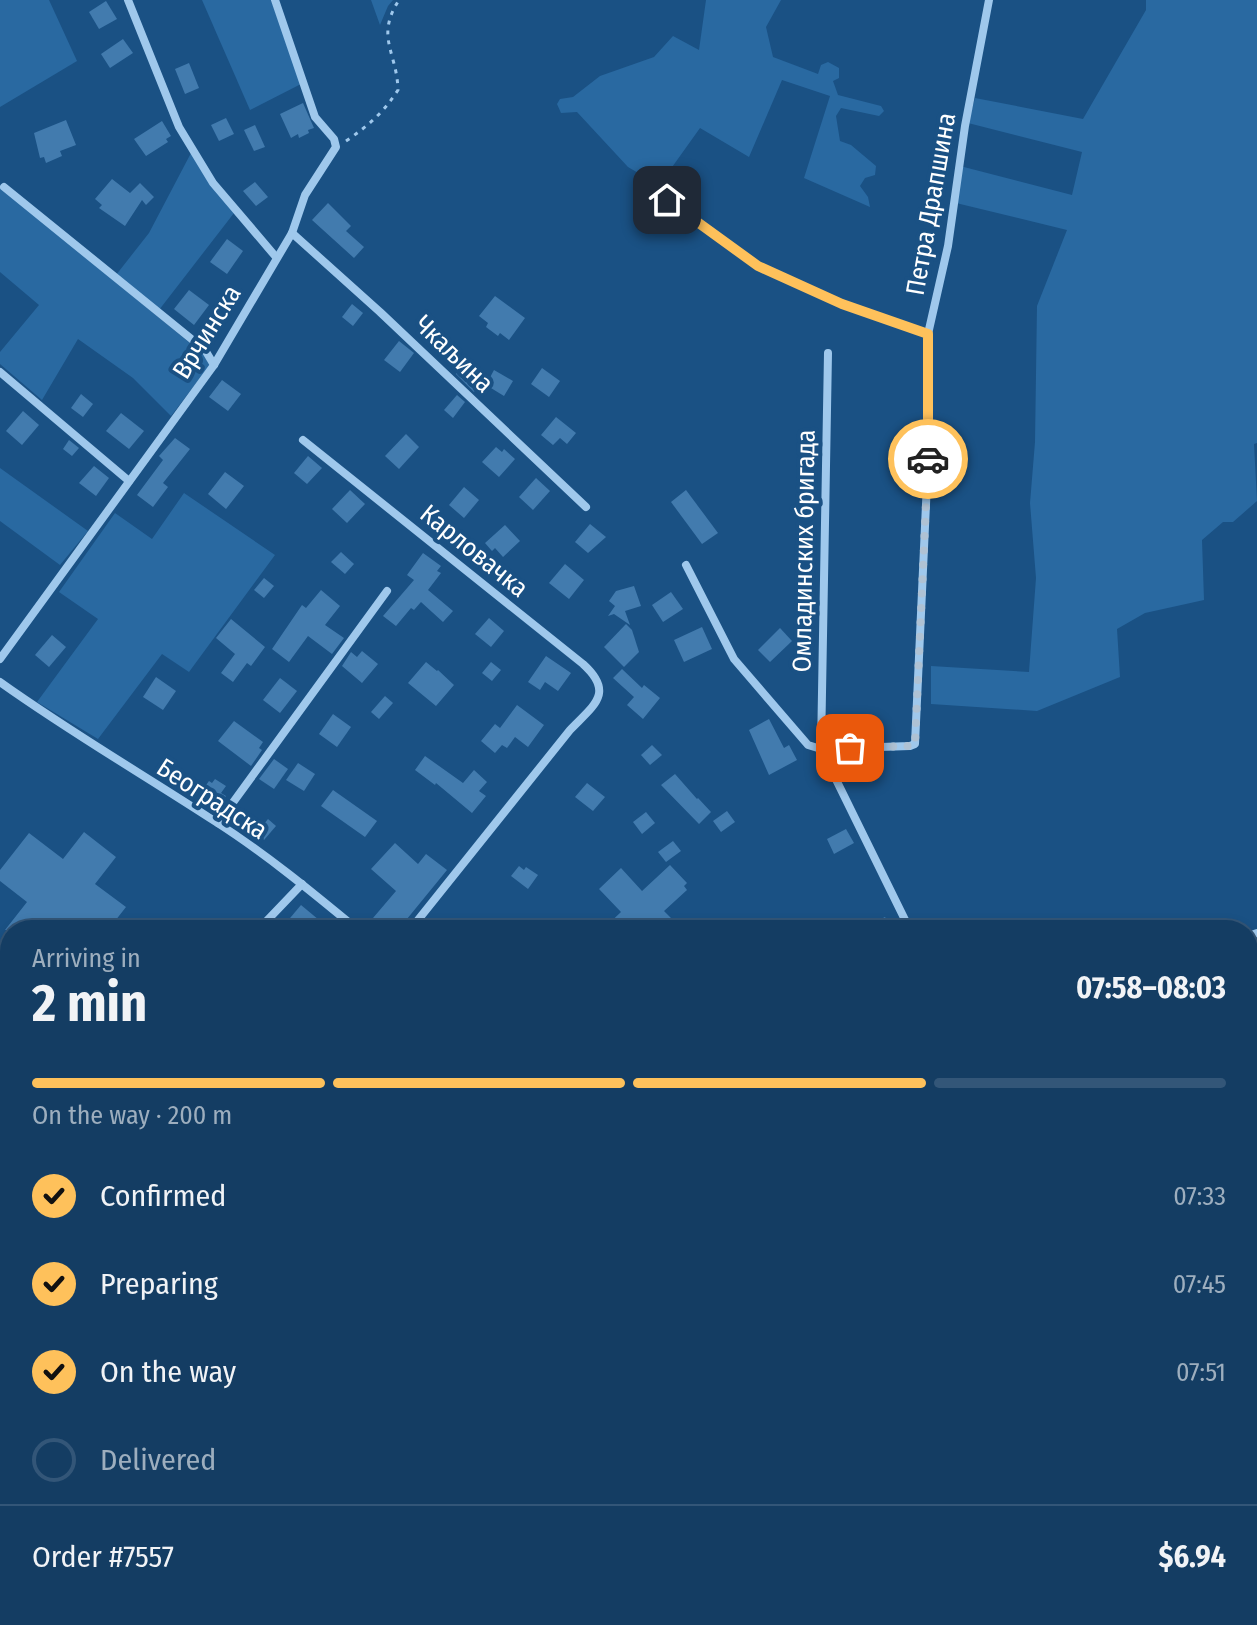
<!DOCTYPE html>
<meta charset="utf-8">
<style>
body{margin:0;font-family:"Fira Sans Condensed",sans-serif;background:#21486c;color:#f1f3f6;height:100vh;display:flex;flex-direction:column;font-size:30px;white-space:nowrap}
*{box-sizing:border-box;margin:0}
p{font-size:26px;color:#9daebe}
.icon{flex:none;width:44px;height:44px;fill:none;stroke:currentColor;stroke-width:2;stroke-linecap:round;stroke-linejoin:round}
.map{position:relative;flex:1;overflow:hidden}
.details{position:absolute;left:0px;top:920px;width:1258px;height:706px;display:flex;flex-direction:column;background:#143d63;border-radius:32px 32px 0 0;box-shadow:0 4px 12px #0003,0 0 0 2px #335678}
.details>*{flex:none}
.pin{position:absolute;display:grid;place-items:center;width:68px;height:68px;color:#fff;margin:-34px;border-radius:16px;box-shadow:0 4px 12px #0006}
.courier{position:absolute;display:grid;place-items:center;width:80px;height:80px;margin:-40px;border:6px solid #fec15b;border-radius:50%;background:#fff;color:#222;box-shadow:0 2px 10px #0007}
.summary em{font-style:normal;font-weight:700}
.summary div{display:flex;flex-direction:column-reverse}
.summary{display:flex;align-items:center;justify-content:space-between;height:136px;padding:0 32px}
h1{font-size:52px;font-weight:700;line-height:60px}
.bar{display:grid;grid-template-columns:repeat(4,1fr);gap:12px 8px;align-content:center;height:96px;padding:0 32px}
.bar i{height:10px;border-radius:6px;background:#335678}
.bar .current{background:#fec15b}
.bar p{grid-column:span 4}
.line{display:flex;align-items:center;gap:20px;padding:0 32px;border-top:2px solid #335678}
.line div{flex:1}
ol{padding:0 32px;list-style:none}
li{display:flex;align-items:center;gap:24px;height:88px}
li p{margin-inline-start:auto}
li .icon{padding:8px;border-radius:50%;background:#fec15b;color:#111;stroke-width:4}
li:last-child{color:#9daebe}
li i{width:44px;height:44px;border:4px solid #335678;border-radius:50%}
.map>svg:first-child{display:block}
.green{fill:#2969a1}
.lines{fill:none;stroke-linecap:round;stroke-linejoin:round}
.stream{stroke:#92c5ee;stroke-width:4}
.building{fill:#427bae}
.path{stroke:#9fc8ec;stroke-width:3;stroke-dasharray:4 6;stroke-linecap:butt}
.lane{stroke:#9fc8ec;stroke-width:6}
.street{stroke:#9fc8ec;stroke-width:8}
.highway{stroke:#fff;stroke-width:24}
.done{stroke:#afc2d4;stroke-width:8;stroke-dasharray:0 14.4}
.route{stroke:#fec15b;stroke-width:10}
.labels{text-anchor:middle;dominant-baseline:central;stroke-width:8;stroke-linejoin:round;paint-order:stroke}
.street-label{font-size:26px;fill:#fff;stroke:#1a5184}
</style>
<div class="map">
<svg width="1257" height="1625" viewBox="0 0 1257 1625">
<rect width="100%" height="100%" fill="#1a5184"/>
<g class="green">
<polygon points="0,0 49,0 77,61 0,107"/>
<polygon points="202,0 271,0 301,84 250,110"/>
<polygon points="371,0 393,0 388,6 380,25"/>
<polygon points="706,0 781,0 766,27 773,57 818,74 821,65 828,62 839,68 839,78 833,81 838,95 881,106 884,111 879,116 841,108 836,116 840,141 851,145 876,166 875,175 865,178 860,186 868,197 870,207 804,178 830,96 782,80 749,157 700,128 645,205 641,193 645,177 628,167 577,112 561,113 557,104 560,99 573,97 600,76 654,57 673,36 699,50"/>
<polygon points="1146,0 1257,0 1257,443 1254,444 1257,501 1233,522 1223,522 1202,540 1204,600 1145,613 1117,629 1120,677 1037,711 931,704 931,666 1029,672 1036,578 1030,503 1035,442 1037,306 1067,230 956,203 960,166 1072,195 1082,152 968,123 975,98 1083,119 1146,10"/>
<polygon points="191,153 234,213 159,310 116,275 149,233"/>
<polygon points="0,187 202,353 210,365 171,416 133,378 78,339 42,400 0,364 0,352 39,305 0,272"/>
<polygon points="0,468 88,531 60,565 0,521"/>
<polygon points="184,493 275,555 189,672 162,654 98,739 37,702 98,619 59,592 115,513 152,539"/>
<polygon points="0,1345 10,1356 10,1616 223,1616 230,1625 0,1625"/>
</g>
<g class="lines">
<g class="stream">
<polyline points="0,1455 10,1465"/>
<polyline points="45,1625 47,1616"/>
</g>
</g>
<g class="building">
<polygon points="106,1 117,19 99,29 89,12"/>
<polygon points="123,39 133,53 110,68 101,54"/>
<polygon points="189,63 199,88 185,94 175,69"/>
<polygon points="303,103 314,128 308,130 309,133 299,138 298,134 291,138 280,114"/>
<polygon points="226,118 234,134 219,141 211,125"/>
<polygon points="66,120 76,145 60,151 62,156 46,163 44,157 40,158 34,133"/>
<polygon points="162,121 171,136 166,139 168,142 146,156 134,139"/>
<polygon points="255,125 265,147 254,151 244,130"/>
<polygon points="112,179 130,193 140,183 154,197 146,205 142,200 125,226 99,208 102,205 95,199"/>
<polygon points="255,182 268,197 256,206 243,191"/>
<polygon points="328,203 351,226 346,231 364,247 354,258 312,220"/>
<polygon points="227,239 243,251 227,274 210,262"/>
<polygon points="189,290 209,305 194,325 174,309"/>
<polygon points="495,296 525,318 509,340 500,333 498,336 486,327 488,323 479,316"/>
<polygon points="352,304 363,313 353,326 342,317"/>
<polygon points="399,341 414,353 400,372 384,360"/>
<polygon points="465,364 485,380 474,392 456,374"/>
<polygon points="542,368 560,381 549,397 531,384"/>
<polygon points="494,370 513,381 504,396 486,385"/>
<polygon points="222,380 241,394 228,411 209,397"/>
<polygon points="81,394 93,404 83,417 71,408"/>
<polygon points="457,395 465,402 453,418 444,410"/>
<polygon points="23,411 39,425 22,445 6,431"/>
<polygon points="121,413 144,431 129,449 106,431"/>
<polygon points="556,417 576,433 567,444 560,438 553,445 541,435"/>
<polygon points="406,434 419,447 399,469 385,456"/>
<polygon points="175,438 190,449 163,483 168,487 153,507 137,495 163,460 159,456"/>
<polygon points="69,440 79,448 72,456 63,449"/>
<polygon points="496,447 502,452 504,449 515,459 499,477 482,462"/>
<polygon points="308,456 322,468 307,484 294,473"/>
<polygon points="94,466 109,478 96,496 79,483"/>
<polygon points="225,472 244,486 226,509 208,494"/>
<polygon points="536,478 550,491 533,510 519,497"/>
<polygon points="464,487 479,500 464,518 449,505"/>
<polygon points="350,490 365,504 347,523 332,509"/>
<polygon points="686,490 718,533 702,544 671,502"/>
<polygon points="590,524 606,537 588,553 575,542"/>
<polygon points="505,525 520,541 503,557 495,548 492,551 485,543"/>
<polygon points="341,552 354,564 345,574 331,562"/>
<polygon points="423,553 441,566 437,571 441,573 428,590 453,611 443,622 421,602 414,610 411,608 396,626 383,616 414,580 407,575"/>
<polygon points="565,564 584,580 569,599 549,583"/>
<polygon points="264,578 274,586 264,598 254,590"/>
<polygon points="634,586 641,606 625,611 630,625 614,614 608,616 615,606 609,601 616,591"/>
<polygon points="321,590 340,606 325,625 344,638 332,654 308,636 289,662 272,649 302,605 306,608"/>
<polygon points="671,592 683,609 663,622 652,605"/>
<polygon points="489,618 504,631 491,647 475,634"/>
<polygon points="231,619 265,647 251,666 247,663 233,682 221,673 235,654 216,638"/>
<polygon points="626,624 632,630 639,652 624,667 604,647"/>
<polygon points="702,627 712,649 684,662 674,640"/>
<polygon points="780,628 792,641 770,662 758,650"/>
<polygon points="52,635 66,647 49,667 35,655"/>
<polygon points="362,651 378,664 362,683 342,666 351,652 357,657"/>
<polygon points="546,656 571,673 558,691 545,682 540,690 528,682"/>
<polygon points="426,662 437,671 438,670 454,685 436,706 408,683"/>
<polygon points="491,662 501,670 492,681 482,673"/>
<polygon points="622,669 642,688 644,685 660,698 643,719 627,705 634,697 613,678"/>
<polygon points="156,677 176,691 163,710 143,697"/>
<polygon points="280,678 297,691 280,713 263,700"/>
<polygon points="385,696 393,703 379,719 371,712"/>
<polygon points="517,705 544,725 528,747 515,737 507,748 502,745 495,753 481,741 495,724 500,728"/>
<polygon points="333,714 351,727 337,747 319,734"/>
<polygon points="769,719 784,748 789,745 797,760 769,775 749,730"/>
<polygon points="234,721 263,742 259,748 262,750 251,766 218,741"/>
<polygon points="652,745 662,755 650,765 641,755"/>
<polygon points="425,756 463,783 474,770 487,782 479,791 486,796 472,813 436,783 435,785 415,770"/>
<polygon points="274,759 288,769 274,789 259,779"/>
<polygon points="298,763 315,774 304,791 286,780"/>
<polygon points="675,774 697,799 698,798 711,812 699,824 661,785"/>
<polygon points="215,779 226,786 221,793 226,796 220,805 201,792 209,781 212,783"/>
<polygon points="587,783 605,797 593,811 575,797"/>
<polygon points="333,790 377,821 365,837 321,806"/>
<polygon points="727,811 735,822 721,832 713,821"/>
<polygon points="646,812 655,823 642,834 633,822"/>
<polygon points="268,819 276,826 264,840 256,834"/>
<polygon points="846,829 854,843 834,854 827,839"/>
<polygon points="84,832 116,857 95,884 126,907 108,930 5,930 27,902 0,881 0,870 29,833 63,859"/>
<polygon points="673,841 681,851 666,862 658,852"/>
<polygon points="395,843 418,864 426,854 447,870 398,930 387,930 373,918 396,891 371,869"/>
<polygon points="670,865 687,883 684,886 687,890 664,911 674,921 664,930 658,930 649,921 639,930 602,930 621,912 599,889 621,868 642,891"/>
<polygon points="519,866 524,870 526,867 538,875 528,889 511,876"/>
<polygon points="301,905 331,930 280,930"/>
<polygon points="885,917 892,930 860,930"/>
</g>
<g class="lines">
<g class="path">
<path d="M346,141c22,-15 38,-29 52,-51 -1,-38 -23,-53 1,-90"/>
<polyline points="0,1500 10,1511"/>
<polyline points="170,1616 177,1625"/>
</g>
<g class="lane">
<polyline points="0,1013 10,1021"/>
<polyline points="0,1058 10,1071"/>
<polyline points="0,1092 10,1089"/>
<polyline points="0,1436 10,1446"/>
<polyline points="1040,1616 1042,1625"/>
</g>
<g class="street">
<polyline points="128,0 179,127 213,183 276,257"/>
<polyline points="4,187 205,350 214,365"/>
<polyline points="667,200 758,266 842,304 928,334"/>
<polyline points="292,233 380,312 586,507"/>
<polyline points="828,353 821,749 910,930"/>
<polyline points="0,372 129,481"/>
<path d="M303,440l280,224c32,29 11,41 -13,66l-160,200"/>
<polyline points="686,565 734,659 808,745 821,749 910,746 915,744 929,439 928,334 948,246 965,126 989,0"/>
<polyline points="0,659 214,365 292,233 305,195 336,147 334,139 315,117 275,0"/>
<path d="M0,682c70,50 144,93 216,140 50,32 96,70 142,108"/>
<polyline points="218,823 387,591"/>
<polyline points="258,930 302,884"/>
<polyline points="1248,936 1257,933"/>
<polyline points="1248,1060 1257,1062"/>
<polyline points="0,1166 10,1167"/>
<polyline points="1248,1213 1257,1215"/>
<polyline points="1248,1333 1257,1334"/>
<polyline points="802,1618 814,1616"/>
</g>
<g class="highway">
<polyline points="0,1271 10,1281"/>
<polyline points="0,1310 10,1320"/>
<polyline points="264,1616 271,1625"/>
<polyline points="297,1616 304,1625"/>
</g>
</g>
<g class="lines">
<polyline class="done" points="850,748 910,746 915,744 928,459"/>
<polyline class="route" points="667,200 758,266 842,304 928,334 928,459"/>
</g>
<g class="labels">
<g class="street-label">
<text transform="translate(931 204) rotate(-80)">Петра Драпшина</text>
<text transform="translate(207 332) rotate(-58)">Врчинска</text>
<text transform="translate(454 354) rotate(44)">Чкаљина</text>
<text transform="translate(474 551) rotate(39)">Карловачка</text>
<text transform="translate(804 551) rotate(-89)">Омладинских бригада</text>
<text transform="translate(212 799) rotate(33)">Београдска</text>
</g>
</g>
</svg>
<div class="pin" style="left:850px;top:748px;background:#ea580c"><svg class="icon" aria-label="bag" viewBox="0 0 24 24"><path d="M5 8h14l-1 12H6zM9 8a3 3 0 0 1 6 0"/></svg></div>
<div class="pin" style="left:667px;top:200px;background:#1f2937"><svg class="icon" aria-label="home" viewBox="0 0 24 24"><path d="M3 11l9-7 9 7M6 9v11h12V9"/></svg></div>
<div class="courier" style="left:928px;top:459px"><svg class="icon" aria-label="car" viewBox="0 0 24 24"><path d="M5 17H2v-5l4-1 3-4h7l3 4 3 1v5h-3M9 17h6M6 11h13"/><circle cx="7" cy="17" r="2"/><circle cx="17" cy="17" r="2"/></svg></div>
<section class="details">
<div class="summary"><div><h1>2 min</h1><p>Arriving in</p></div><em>07:58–08:03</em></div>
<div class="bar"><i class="current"></i><i class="current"></i><i class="current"></i><i></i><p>On the way · 200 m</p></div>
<ol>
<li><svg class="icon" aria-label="check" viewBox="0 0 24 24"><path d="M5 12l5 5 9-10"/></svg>Confirmed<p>07:33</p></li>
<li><svg class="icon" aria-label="check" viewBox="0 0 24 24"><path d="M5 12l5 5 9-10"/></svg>Preparing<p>07:45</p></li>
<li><svg class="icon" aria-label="check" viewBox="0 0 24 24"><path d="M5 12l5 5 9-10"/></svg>On the way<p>07:51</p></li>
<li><i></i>Delivered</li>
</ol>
<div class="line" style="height:104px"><div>Order #7557</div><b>$6.94</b></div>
</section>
</div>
